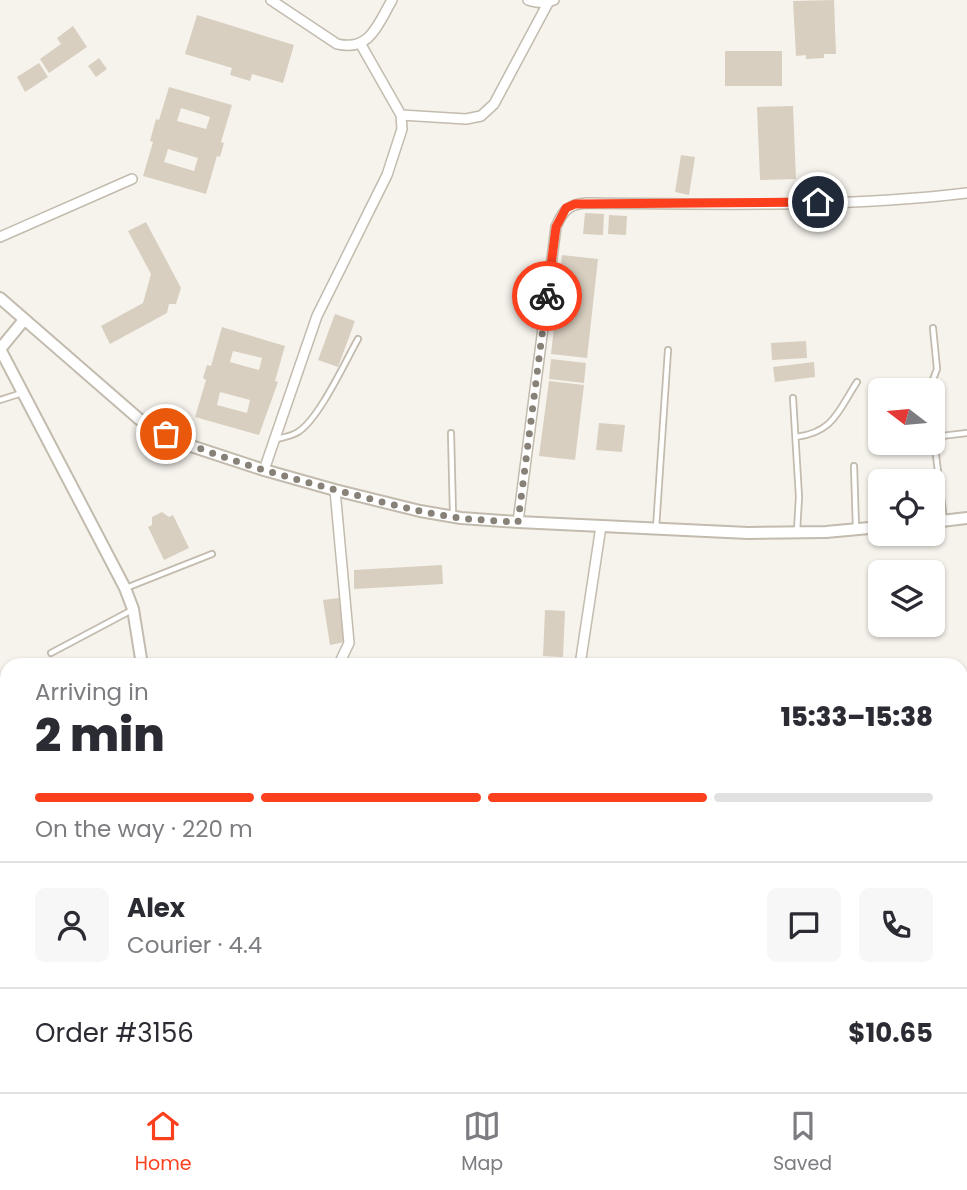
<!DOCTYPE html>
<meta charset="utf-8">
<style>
body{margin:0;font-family:Poppins,sans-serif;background:#f7f7f7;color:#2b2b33;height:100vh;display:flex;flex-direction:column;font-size:26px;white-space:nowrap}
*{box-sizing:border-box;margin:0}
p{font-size:23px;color:#7c7c81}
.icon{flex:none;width:38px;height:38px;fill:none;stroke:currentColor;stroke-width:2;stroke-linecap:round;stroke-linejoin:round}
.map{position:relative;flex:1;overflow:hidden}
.details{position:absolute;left:0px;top:658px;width:968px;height:434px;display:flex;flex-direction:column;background:#fff;border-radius:21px 21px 0 0;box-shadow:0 2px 5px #0004}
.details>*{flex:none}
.needle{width:46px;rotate:286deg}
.buttons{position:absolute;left:868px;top:378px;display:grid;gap:14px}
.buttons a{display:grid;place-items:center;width:77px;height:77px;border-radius:10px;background:#fff;box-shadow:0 2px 5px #0004;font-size:35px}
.pin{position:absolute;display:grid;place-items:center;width:60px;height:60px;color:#fff;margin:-30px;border:4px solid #fff;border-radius:50%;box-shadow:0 2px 7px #0007}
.courier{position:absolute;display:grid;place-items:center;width:70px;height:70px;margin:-35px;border:5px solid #fc3f1d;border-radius:50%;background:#fff;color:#222;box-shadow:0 2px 9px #0007}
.head em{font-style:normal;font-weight:800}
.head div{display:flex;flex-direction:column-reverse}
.head{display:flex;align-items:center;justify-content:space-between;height:119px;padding:0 35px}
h1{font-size:46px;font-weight:800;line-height:52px}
.bar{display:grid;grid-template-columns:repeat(4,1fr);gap:10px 7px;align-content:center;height:84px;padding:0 35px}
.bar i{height:9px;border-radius:5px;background:#e1e1e2}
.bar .selected{background:#fc3f1d}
.bar p{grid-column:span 4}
.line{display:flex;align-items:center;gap:18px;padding:0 35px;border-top:2px solid #e1e1e2}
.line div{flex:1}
.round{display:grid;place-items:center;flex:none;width:74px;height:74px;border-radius:10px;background:#f7f7f7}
.tab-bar{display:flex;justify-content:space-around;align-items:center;height:98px;border-top:2px solid #e1e1e2;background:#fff;font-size:19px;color:#7c7c81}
.tab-bar a{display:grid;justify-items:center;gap:4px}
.tab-bar .selected{color:#fc3f1d}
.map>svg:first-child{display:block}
.building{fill:#d8cfc1;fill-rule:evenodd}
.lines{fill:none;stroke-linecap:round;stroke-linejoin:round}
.service-casing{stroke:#c2bbae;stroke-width:8}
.minor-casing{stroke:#c2bbae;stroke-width:12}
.tertiary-casing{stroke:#c2bbae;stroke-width:14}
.path{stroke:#c4b79f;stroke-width:2;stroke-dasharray:3.5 3.5;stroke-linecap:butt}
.service{stroke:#fff;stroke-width:4.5}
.minor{stroke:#fff;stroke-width:9}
.tertiary{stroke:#fff;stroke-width:10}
.done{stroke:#878178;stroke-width:7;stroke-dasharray:0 12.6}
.route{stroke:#fc3f1d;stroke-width:9}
</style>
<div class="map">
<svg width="967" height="1092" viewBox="0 0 967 1092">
<rect width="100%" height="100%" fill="#f6f3ec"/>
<g class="building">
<polygon points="834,0 836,54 824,54 824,58 806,59 806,55 796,56 793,1"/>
<polygon points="197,15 294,45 283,83 252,74 250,81 230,75 232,68 185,54"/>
<polygon points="73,26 87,47 49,73 40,59 61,44 57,38"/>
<rect x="725" y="51" width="57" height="35"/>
<polygon points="99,58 107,69 96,77 88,66"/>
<polygon points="39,63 48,77 25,92 17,77"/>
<path d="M169,87l63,18 -11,37 3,1 -4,14 -3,-1 -11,38 -63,-18 10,-34 -3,-1 6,-22 3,1zM181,108l29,9 -4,12 -29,-8zM168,149l30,9 -4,13 -30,-9z"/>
<polygon points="793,106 796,179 760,180 757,107"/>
<polygon points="681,155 695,157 689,195 675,192"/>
<polygon points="585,213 604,214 603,235 583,234"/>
<polygon points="609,215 627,216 626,235 608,234"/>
<polygon points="146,222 181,288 176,304 169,304 167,313 110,344 101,326 143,303 151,274 128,231"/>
<polygon points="562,255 598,259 587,358 551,354"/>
<polygon points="335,314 355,321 338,367 318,360"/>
<path d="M222,327l63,19 -10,35 3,1 -19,53 -64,-18 11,-37 -3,-2 4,-13 4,1zM233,351l29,7 -3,12 -29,-8zM220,392l30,8 -3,13 -30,-8z"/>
<polygon points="806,341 807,358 772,360 771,343"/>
<polygon points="551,359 586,363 584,383 549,379"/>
<polygon points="814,362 815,377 775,382 773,367"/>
<polygon points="549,381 584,385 575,460 539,456"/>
<polygon points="599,423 625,425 622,452 596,450"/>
<polygon points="162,512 169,517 173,515 189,548 164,560 148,527 152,525 152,517"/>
<polygon points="442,565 443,584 354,589 354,570"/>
<polygon points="339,598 345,642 330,645 323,600"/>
<polygon points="545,610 565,611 563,657 543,656"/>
<rect x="351" y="659" width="53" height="6"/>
<polygon points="446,660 446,665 407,665 407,662"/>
<polygon points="551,661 551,665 487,665 487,663"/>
<rect x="56" y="1085" width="20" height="7"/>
<polygon points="522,1085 559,1085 555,1092 524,1092 519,1089"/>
</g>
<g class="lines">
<defs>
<g id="service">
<polyline points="929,390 937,369 933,328"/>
<polyline points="793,398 799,497 797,531"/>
<polyline points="0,400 22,393"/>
<polyline points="933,431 944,520"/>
<polyline points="451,433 453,515"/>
<path d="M796,437c38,-5 42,-26 61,-55"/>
<polyline points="933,437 967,433"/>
<path d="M277,439c7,-2 15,-3 21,-7 21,-13 47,-70 60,-93"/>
<polyline points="854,466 856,528"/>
<polyline points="656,528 668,350"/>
<polyline points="126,588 212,554"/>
<polyline points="51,653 132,610"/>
</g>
<g id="minor">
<path d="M271,0l66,44c33,8 41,-20 55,-44"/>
<path d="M528,0c10,3 17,4 26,0"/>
<polyline points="401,115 466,119 481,116 494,104 548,3"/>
<polyline points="0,237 132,179"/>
<polyline points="264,470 317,316 387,175 402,129 401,115 360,43"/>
<polyline points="335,490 349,643 339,664 336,665"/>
<path d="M518,522l38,-295c7,-17 13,-23 31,-24 126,1 254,5 380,-10"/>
<polyline points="580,665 601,526"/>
<polyline points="829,665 849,665"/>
<polyline points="961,783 967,781"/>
<polyline points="962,867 967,888"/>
<polyline points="961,935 967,934"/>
<polyline points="0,1030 7,1031"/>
<polyline points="618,1085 630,1092"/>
<polyline points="862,1085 866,1092"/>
<polyline points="691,1092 705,1085"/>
</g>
<g id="tertiary">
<polyline points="0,298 139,419 191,446 264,470 335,490 420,511 461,518 518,522 748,533 826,532 880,527"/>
<polyline points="0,349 125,588 133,609 142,665"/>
<polyline points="0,349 24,320"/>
<polyline points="933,522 967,518"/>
<polyline points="127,1092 127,1085"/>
</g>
</defs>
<use href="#service" class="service-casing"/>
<use href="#minor" class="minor-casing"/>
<use href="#tertiary" class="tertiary-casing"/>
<polyline class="path" points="268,1092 268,1085"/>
<use href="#service" class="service"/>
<use href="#minor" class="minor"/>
<use href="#tertiary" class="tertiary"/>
</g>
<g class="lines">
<path class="done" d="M166,434c47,22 97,36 147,50 48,12 97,27 146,34 20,2 40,3 59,4l29,-226"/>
<polyline class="route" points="547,296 556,227 566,208 575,204 818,202"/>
</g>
</svg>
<div class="buttons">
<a><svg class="needle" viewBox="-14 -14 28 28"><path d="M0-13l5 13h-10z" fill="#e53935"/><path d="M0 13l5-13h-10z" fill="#7c7c81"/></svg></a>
<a><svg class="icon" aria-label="locate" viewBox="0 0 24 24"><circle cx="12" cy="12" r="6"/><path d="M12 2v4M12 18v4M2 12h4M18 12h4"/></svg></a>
<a><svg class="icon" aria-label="layers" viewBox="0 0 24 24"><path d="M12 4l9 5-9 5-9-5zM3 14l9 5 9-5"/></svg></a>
</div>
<div class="pin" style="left:166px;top:434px;background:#ea580c"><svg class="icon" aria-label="bag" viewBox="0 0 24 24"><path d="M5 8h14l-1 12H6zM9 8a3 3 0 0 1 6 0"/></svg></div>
<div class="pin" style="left:818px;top:202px;background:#1f2937"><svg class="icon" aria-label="home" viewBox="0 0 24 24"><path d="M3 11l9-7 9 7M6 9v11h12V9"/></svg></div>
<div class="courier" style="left:547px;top:296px"><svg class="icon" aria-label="bike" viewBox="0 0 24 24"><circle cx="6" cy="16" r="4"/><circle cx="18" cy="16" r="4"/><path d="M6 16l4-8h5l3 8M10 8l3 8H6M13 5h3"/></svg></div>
<section class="details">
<div class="head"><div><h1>2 min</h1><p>Arriving in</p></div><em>15:33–15:38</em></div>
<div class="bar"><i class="selected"></i><i class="selected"></i><i class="selected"></i><i></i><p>On the way · 220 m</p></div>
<div class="line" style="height:126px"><a class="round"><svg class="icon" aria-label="person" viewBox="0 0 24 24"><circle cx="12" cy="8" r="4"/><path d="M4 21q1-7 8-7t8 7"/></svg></a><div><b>Alex</b><p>Courier · 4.4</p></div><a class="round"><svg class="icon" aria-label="chat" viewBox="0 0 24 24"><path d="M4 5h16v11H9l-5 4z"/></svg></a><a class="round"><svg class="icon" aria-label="phone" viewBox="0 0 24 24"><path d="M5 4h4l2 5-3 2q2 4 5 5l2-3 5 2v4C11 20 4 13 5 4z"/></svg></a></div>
<div class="line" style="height:91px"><div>Order #3156</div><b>$10.65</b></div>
</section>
</div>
<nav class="tab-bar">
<a class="selected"><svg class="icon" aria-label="home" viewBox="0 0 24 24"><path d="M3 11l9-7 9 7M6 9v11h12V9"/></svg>Home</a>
<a><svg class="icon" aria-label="map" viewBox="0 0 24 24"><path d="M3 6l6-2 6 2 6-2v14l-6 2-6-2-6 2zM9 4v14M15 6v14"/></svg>Map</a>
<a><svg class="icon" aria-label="saved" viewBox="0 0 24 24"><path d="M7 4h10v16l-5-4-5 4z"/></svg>Saved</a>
</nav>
